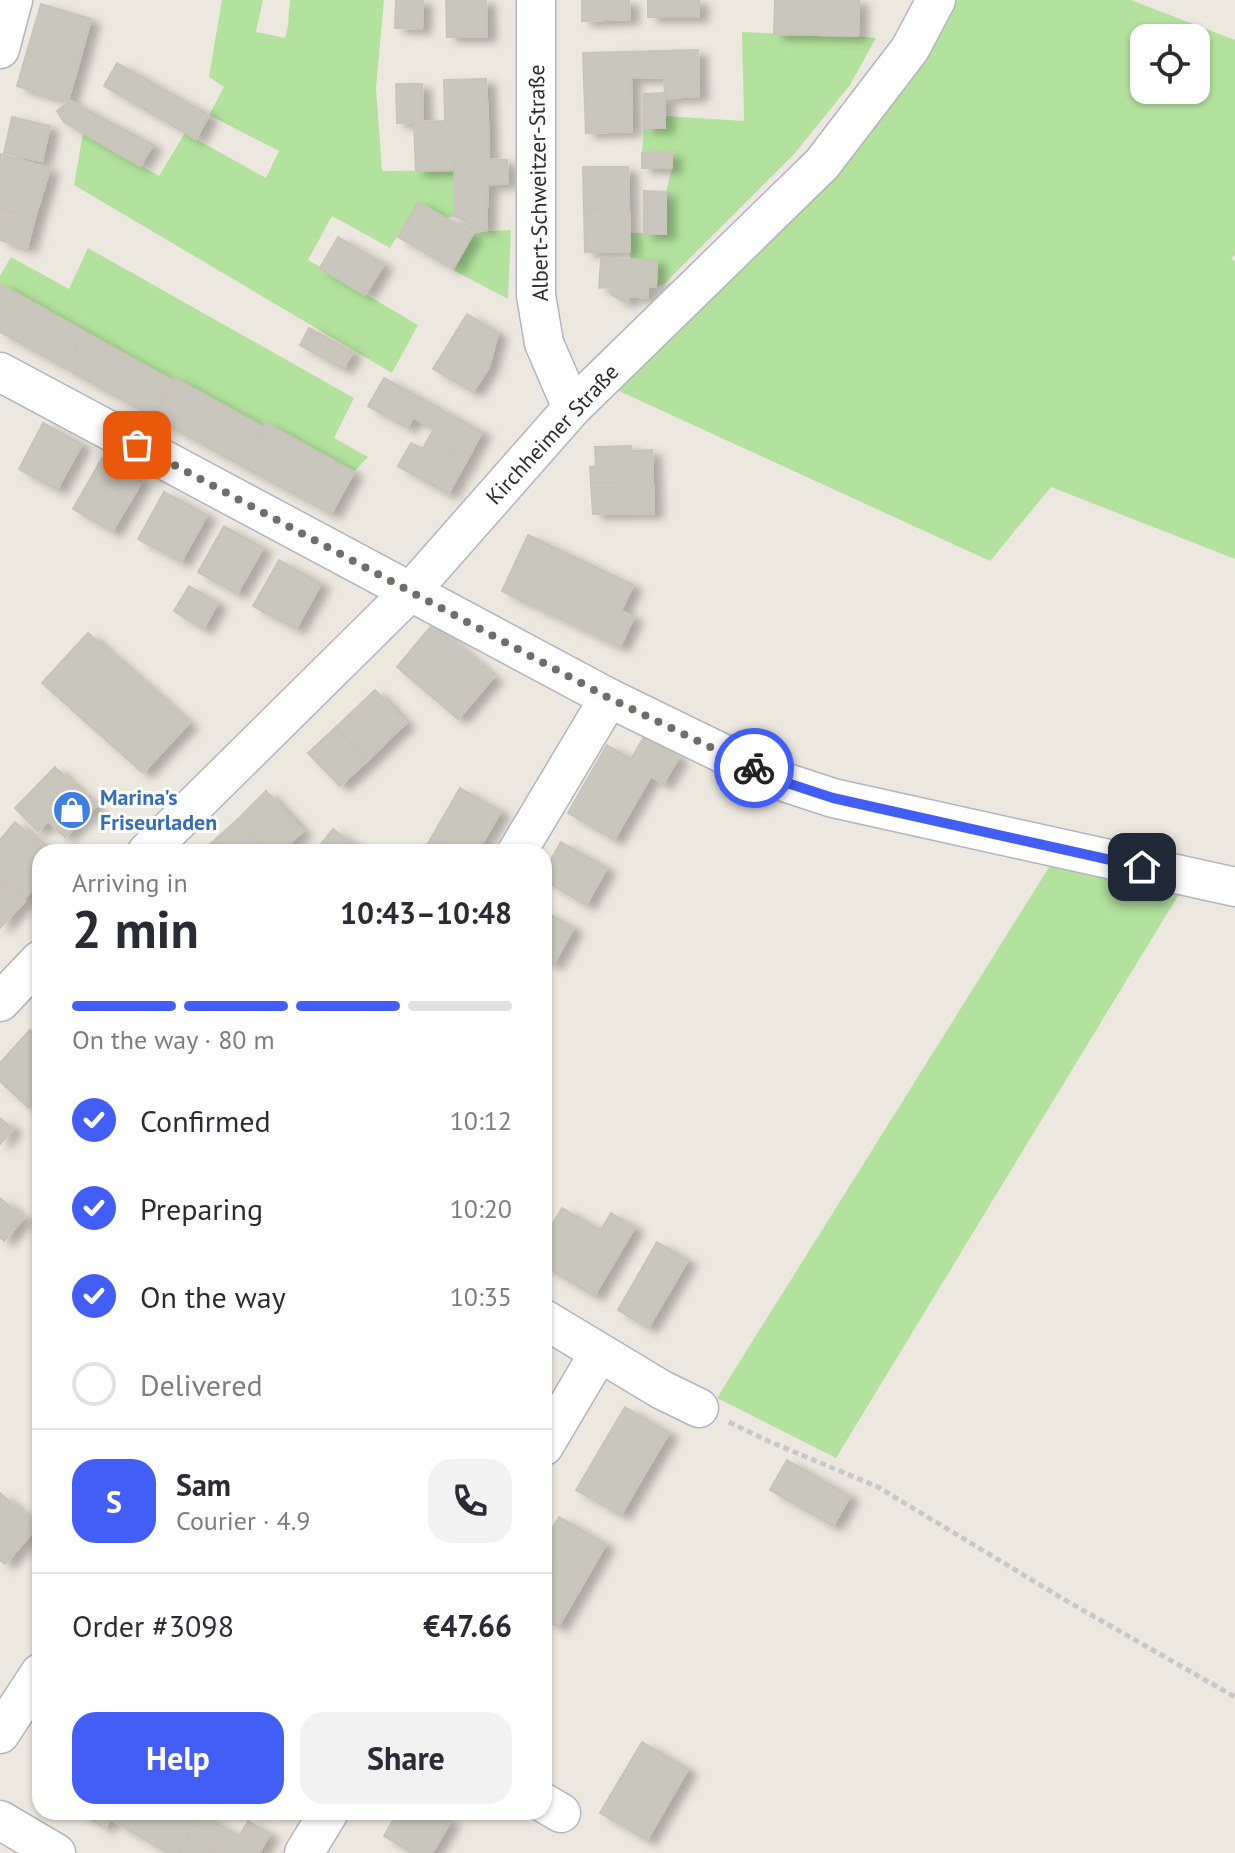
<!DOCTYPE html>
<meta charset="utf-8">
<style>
body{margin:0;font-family:"PT Sans",sans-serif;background:#f2f2f3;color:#2b2b33;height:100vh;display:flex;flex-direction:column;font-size:30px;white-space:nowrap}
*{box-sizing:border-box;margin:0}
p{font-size:26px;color:#7c7c81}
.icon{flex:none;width:44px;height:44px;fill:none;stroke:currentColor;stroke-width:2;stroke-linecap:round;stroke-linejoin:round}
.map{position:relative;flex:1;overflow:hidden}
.drawer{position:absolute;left:32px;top:844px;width:520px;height:976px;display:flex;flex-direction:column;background:#fff;border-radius:24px;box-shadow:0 2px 6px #0004}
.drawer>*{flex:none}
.controls{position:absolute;left:1130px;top:24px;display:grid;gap:16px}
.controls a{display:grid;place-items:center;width:80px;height:80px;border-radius:16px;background:#fff;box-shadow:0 2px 6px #0004;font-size:40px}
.pin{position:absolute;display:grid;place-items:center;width:68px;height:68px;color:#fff;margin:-34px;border-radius:16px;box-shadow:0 4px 12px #0006}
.courier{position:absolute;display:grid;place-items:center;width:80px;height:80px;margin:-40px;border:6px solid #435ef6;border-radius:50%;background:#fff;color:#222;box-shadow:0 2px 10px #0007}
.overview em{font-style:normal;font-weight:800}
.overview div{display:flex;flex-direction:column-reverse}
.overview{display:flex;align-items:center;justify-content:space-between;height:136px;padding:0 40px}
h1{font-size:52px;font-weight:800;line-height:60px}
.bar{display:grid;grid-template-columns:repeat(4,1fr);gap:12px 8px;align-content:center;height:96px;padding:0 40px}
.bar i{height:10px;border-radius:6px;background:#e1e1e2}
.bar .current{background:#435ef6}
.bar p{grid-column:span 4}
.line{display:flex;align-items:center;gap:20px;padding:0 40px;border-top:2px solid #e1e1e2}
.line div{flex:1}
.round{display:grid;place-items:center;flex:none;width:84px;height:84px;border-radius:24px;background:#f2f2f3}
ol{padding:0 40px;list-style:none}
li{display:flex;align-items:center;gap:24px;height:88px}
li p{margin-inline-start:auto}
li .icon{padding:8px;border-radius:50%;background:#435ef6;color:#fff;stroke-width:4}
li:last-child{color:#7c7c81}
li i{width:44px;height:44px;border:4px solid #e1e1e2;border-radius:50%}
.button{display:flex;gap:16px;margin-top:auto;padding:16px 40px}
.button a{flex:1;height:92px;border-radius:24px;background:#435ef6;color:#fff;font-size:32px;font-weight:800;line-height:92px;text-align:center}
.button a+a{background:#f2f2f3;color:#2b2b33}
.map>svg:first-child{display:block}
.green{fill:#b2e29d;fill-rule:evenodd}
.building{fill:#c9c6bd;stroke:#c9c4b8;stroke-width:2;filter:url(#shadow)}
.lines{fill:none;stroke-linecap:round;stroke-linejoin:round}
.minor-casing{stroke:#b2b5bf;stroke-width:41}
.path{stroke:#c8c8c8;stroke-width:5;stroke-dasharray:6 4;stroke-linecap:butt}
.minor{stroke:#fff;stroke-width:38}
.done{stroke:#706e6b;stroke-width:8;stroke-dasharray:0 14.4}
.route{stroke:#435ef6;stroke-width:10}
.labels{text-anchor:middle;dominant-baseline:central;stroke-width:6;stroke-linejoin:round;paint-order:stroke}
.street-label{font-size:22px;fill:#2c2c2c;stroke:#fff}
.shop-label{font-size:22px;font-weight:bold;fill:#366cbe;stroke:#fff;text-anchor:start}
</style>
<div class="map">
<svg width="1235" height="1853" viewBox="0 0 1235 1853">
<defs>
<filter id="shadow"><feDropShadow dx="9" dy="5" stdDeviation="4" flood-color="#0004"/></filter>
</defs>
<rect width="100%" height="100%" fill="#ede8df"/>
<g class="green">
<polygon points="222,0 263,0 256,32 285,38 288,25 290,0 384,0 376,88 382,171 456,170 454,216 445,218 418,202 390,248 332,216 308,260 418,325 392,373 74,185 83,133 159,176 185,133 266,178 279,151 209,115 224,87 209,77"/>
<path d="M949,0h182l104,40v214l-4,5 4,2v298l-184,-72 -61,74 -371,-170 107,-112zM1144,38h52v52h-52z"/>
<path d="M742,32c45,3 90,0 134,6l-26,47 -55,68 -132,132 -7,1v-26l-26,-1v-26h36v-41l6,-24v-15h-30l2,-25h21v-12l79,5z"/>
<polygon points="511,230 508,299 453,270 473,234 486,231"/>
<polygon points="88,248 354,398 334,438 368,457 354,472 266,423 263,427 175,379 173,381 0,284 0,276 11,257 69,289"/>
<polygon points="1051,864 1179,894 836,1458 717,1398"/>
</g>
<g class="building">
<polygon points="396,0 423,0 422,29 395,28"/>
<polygon points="446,0 486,0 487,37 447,37"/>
<polygon points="582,0 629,0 630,19 582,21"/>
<rect x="648" y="0" width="51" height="17"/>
<polygon points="775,0 859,0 858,36 774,34"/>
<polygon points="41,4 91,19 80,59 29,45"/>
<polygon points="29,45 80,59 68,101 17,86"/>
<polygon points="698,50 699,96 665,98 664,77 631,78 632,131 586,133 583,53"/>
<polygon points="117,63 209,115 196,139 104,86"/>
<polygon points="486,79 488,120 445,121 444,80"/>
<polygon points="396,84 422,84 423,122 397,123"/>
<polygon points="665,93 665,128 644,128 644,94"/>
<polygon points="70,101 153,145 140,166 64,122 57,111"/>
<polygon points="12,117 50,126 42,161 4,153"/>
<polygon points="488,120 489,159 455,160 456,170 416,171 414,122"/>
<rect x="642" y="153" width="30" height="15"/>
<polygon points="0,154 50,169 35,218 0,208"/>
<polygon points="489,159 507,160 508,183 488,185 486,231 454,216 455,160"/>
<polygon points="583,167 628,167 629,209 584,210"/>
<polygon points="644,191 666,192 666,234 644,234"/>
<polygon points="418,202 473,234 453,269 398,237"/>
<polygon points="0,208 35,218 27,248 0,240"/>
<polygon points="629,209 630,251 585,252 584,210"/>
<polygon points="338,237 384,264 365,295 320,268"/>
<polygon points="601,259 657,260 656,286 648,287 648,298 629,296 627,303 612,295 612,287 599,288"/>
<polygon points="0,284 85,332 65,368 0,332"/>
<polygon points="467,314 498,333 489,367 473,392 433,369"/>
<polygon points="309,328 353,352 343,369 300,345"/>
<polygon points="85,332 173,381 153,417 65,368"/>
<polygon points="175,378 263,427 242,466 153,417"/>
<polygon points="384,378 482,432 467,460 428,439 434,429 413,417 408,428 368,406"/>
<polygon points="43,423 82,444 57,490 19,469"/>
<polygon points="266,423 354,472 331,514 242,466"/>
<polygon points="428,439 467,460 448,494 398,466 411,443 423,449"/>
<polygon points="631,446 631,451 652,450 653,482 591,483 590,467 596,466 595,447"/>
<polygon points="102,458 142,481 112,532 73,509"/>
<polygon points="653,482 654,513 593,514 591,483"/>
<polygon points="164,492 207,515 181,562 138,539"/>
<polygon points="224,526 263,548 237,594 198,572"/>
<polygon points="528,535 633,585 621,611 634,617 620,647 502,591"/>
<polygon points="279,560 321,584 296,629 253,606"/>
<polygon points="189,586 218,603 203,629 174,611"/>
<polygon points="433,624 494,677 458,719 397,667"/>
<polygon points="88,633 189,723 143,773 42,683"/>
<polygon points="375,690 406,723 367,761 335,728"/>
<polygon points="335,728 367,761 340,786 308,753"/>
<polygon points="644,737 679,757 663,784 651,776 614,840 568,813 607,745 631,759"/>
<polygon points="55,767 96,806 65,837 48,821 38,831 15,808"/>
<polygon points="460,788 501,811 477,852 423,852"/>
<polygon points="266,791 303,831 281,852 269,852 238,819"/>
<polygon points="238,819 269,852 215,852 209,845"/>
<polygon points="15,822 49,852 40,852 40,880 25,898 0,876 0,840"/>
<polygon points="333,829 356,846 352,852 315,852"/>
<polygon points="561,842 607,868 586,905 544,880 544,872"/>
<polygon points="0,878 25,901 0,928"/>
<polygon points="544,911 574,928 553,965 544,960"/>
<polygon points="30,1030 40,1039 40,1096 29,1108 0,1081 0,1063"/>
<polygon points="0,1118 13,1129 0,1144"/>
<polygon points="0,1198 24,1218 4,1241 0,1237"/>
<polygon points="562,1208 601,1230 611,1213 635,1227 594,1296 544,1266 544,1238"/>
<polygon points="657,1242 688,1260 648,1328 618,1310"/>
<polygon points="625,1407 669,1433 643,1477 599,1451"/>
<polygon points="599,1451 643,1477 621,1515 576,1490"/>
<polygon points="787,1460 850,1496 833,1526 770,1490"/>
<polygon points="0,1493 38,1526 5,1564 0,1560"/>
<polygon points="559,1517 606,1544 583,1584 544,1561 544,1542"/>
<polygon points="544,1561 583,1584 558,1627 544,1619"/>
<polygon points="642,1742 688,1769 647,1840 600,1813"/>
<polygon points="79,1812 114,1812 105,1828"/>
<polygon points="114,1812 198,1812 201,1814 178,1853 168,1853 110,1819"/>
<polygon points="398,1812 435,1812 451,1821 432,1853 413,1853 384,1836"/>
<polygon points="201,1814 227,1829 213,1853 178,1853"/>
<polygon points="248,1821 270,1834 259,1853 213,1853 227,1829 239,1836"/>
</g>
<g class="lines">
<defs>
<g id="minor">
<polyline points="536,0 536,295 544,343 572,408"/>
<polyline points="0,49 13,0"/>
<polyline points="0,372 609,698 775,779 833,798 1235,887"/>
<polyline points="147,852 411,591 572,408 822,164 910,49 936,0"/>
<polyline points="517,852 609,698"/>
<polyline points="0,1002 40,960"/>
<polyline points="544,1319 662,1390 699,1408"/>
<polyline points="544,1446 599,1353"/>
<polyline points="0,1734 40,1673"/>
<polyline points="544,1803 561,1813"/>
<polyline points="0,1820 56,1853"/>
<polyline points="304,1853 329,1812"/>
</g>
</defs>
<use href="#minor" class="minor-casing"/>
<polyline class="path" points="729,1422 768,1441 878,1487 1065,1600 1235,1697"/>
<use href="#minor" class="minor"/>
</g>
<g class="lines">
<polyline class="done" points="137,445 609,698 754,768"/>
<polyline class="route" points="754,768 775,779 833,798 1142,867"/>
</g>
<defs>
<symbol id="shop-disc" viewBox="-11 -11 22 22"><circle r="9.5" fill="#3f7fe0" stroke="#fff"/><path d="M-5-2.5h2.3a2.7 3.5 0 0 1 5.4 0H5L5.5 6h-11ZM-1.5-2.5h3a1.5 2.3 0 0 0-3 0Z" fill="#fff"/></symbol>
</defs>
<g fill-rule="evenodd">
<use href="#shop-disc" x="50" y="788" width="44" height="44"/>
</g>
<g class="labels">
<g class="street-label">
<text transform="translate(538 183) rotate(-91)">Albert-Schweitzer-Straße</text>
<text transform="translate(552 434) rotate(-47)">Kirchheimer Straße</text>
</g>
<g class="shop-label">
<text x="100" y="797">Marina's<tspan x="100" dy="25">Friseurladen</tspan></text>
</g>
</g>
</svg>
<div class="controls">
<a><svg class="icon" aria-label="locate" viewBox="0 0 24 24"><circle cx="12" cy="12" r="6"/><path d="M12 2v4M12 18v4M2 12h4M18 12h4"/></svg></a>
</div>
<div class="pin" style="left:137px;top:445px;background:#ea580c"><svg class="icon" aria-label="bag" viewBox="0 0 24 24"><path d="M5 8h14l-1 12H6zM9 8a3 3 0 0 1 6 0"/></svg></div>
<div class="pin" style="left:1142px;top:867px;background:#1f2937"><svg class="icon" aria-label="home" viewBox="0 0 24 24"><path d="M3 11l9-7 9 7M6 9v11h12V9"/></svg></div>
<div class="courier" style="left:754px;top:768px"><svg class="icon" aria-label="bike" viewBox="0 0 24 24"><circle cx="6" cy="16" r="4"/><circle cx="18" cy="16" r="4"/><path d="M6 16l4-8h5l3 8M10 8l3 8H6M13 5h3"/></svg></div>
<section class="drawer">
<div class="overview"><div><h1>2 min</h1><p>Arriving in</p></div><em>10:43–10:48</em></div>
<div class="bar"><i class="current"></i><i class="current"></i><i class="current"></i><i></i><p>On the way · 80 m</p></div>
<ol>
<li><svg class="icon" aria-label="check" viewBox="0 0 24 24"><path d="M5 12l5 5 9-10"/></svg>Confirmed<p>10:12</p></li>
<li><svg class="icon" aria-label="check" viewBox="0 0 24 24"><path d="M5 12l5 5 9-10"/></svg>Preparing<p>10:20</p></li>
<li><svg class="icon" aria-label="check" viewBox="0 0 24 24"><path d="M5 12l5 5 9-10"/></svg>On the way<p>10:35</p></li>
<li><i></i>Delivered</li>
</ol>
<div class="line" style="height:144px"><b class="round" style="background:#435ef6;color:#fff">S</b><div><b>Sam</b><p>Courier · 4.9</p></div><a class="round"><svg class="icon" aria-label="phone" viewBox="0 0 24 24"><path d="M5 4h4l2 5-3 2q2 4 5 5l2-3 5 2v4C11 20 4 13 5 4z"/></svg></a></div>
<div class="line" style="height:104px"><div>Order #3098</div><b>€47.66</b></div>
<div class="button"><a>Help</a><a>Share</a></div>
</section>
</div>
